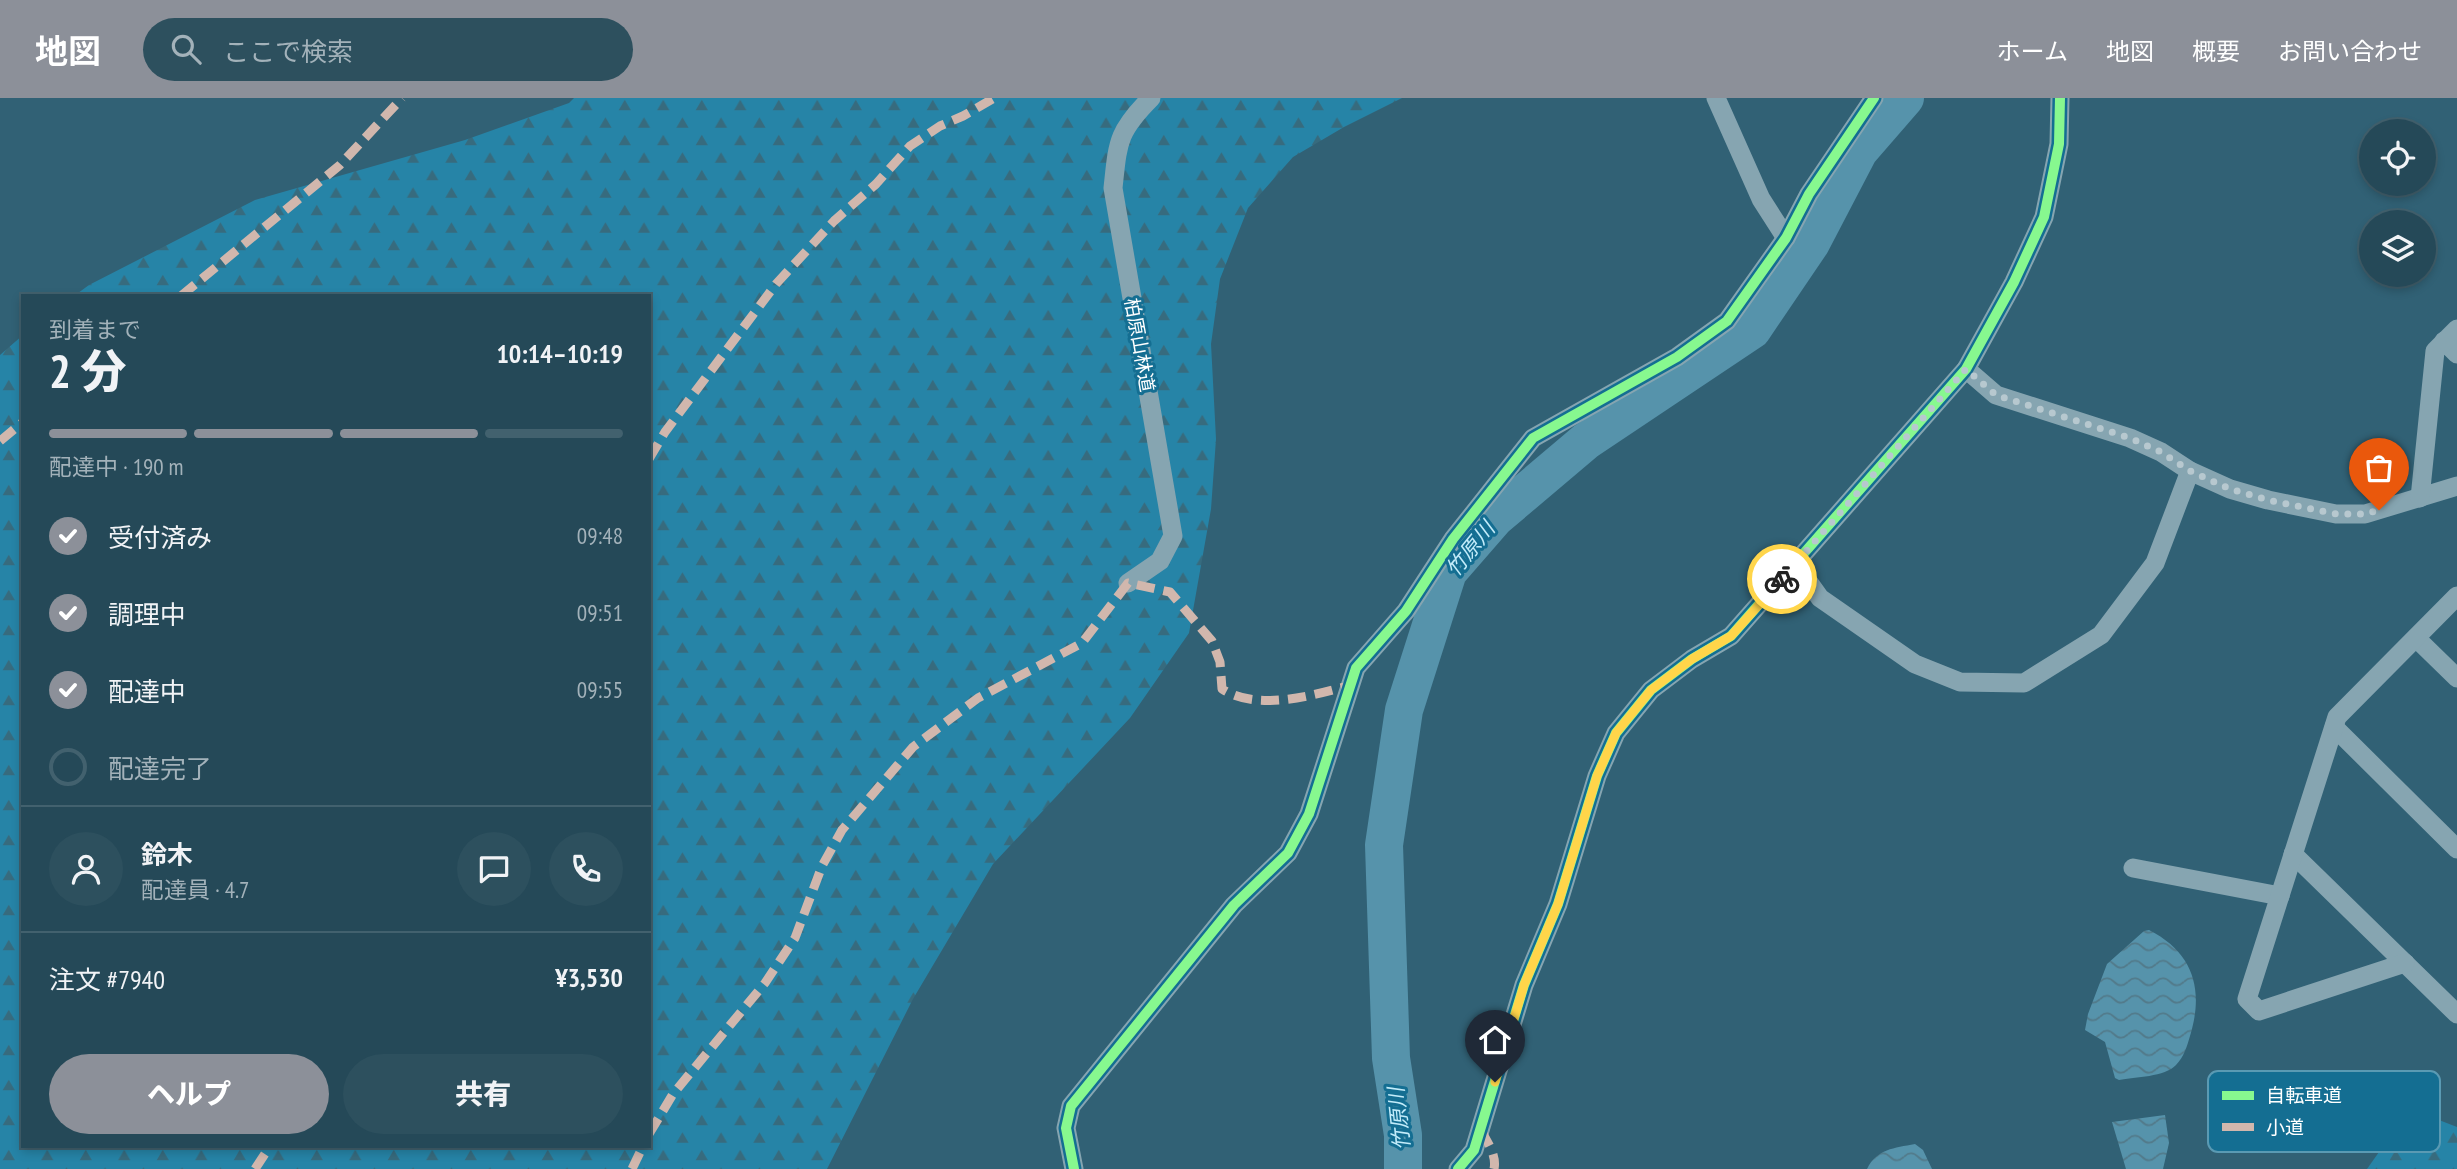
<!DOCTYPE html>
<html lang="ja">
<meta charset="utf-8">
<style>
body{margin:0;font-family:"PT Sans Narrow","Noto Sans JP",sans-serif;background:#2d505e;color:#f1f3f6;height:100vh;display:flex;flex-direction:column;font-size:26px;white-space:nowrap}
*{box-sizing:border-box;margin:0}
p{font-size:23px;color:#a3b2ba}
.icon{flex:none;width:38px;height:38px;fill:none;stroke:currentColor;stroke-width:2;stroke-linecap:round;stroke-linejoin:round}
.map{position:relative;flex:1;overflow:hidden}
.drawer{position:absolute;left:21px;top:196px;width:630px;height:854px;display:flex;flex-direction:column;background:#254958;border-radius:0px;box-shadow:0 4px 10px #0003,0 0 0 2px #42616e}
.drawer>*{flex:none}
.tools{position:absolute;left:2359px;top:21px;display:grid;gap:14px}
.tools a{display:grid;place-items:center;width:77px;height:77px;border-radius:50%;background:#254958;box-shadow:0 4px 10px #0003,0 0 0 2px #42616e;font-size:35px}
.pin{position:absolute;display:grid;place-items:center;width:60px;height:60px;color:#fff;margin:-72px -30px;border-radius:50% 50% 50% 0;rotate:-45deg;box-shadow:0 0 7px #0007}
.pin .icon{rotate:45deg}
.courier{position:absolute;display:grid;place-items:center;width:70px;height:70px;margin:-35px;border:5px solid #ffd54a;border-radius:50%;background:#fff;color:#222;box-shadow:0 2px 9px #0007}
.overview em{font-style:normal;font-weight:800}
.overview div{display:flex;flex-direction:column-reverse}
.overview{display:flex;align-items:center;justify-content:space-between;height:119px;padding:0 28px}
h1{font-size:46px;font-weight:800;line-height:52px}
.bar{display:grid;grid-template-columns:repeat(4,1fr);gap:10px 7px;align-content:center;height:84px;padding:0 28px}
.bar i{height:9px;border-radius:5px;background:#42616e}
.bar .selected{background:#8c9099}
.bar p{grid-column:span 4}
.line{display:flex;align-items:center;gap:18px;padding:0 28px;border-top:2px solid #42616e}
.line div{flex:1}
.round{display:grid;place-items:center;flex:none;width:74px;height:74px;border-radius:37px;background:#2d505e}
ol{padding:0 28px;list-style:none}
li{display:flex;align-items:center;gap:21px;height:77px}
li p{margin-inline-start:auto}
li .icon{padding:7px;border-radius:50%;background:#8c9099;color:#fff;stroke-width:4}
li:last-child{color:#a3b2ba}
li i{width:38px;height:38px;border:4px solid #42616e;border-radius:50%}
.button{display:flex;gap:14px;margin-top:auto;padding:14px 28px}
.button a{flex:1;height:80px;border-radius:42px;background:#8c9099;color:#fff;font-size:28px;font-weight:800;line-height:80px;text-align:center}
.button a+a{background:#2d505e;color:#f1f3f6}
header{display:flex;align-items:center;gap:42px;box-sizing:border-box;height:98px;padding:0 35px;background:#8c9099;color:#fff}
header strong{font-size:33px}
nav{display:flex;gap:38px;margin-inline-start:auto;font-size:24px}
.search{width:490px;height:63px;background:#2d505e;display:flex;align-items:center;gap:18px;box-sizing:border-box;padding:0 24px;border-radius:38px;color:#a3b2ba;font-size:26px}
.map>svg:first-child{display:block}
.forest{fill:url(#forest-firs)}
.water{fill:url(#water-waves)}
.lines{fill:none;stroke-linecap:round;stroke-linejoin:round}
.river{stroke:#5693ab;stroke-width:38}
.street{stroke:#86a5b1;stroke-width:19}
.quiet{stroke:#d1b7ad;stroke-width:9;stroke-dasharray:18 9;stroke-linecap:butt}
.cycleway-casing{stroke:#146e92;stroke-width:15}
.cycleway{stroke:#87f88f;stroke-width:10}
.done{stroke:#b7c8cf;stroke-width:7;stroke-dasharray:0 12.6}
.route{stroke:#ffd54a;stroke-width:9}
.labels{text-anchor:middle;dominant-baseline:central;stroke-width:6;stroke-linejoin:round;paint-order:stroke}
.street-label{font-size:19px;fill:#fff;stroke:#146e92}
.water-label{font-size:21px;font-style:italic;fill:#c3ecfa;stroke:#146e92}
.key{fill:#146e92;stroke:#5a9ab3;stroke-width:2}
.key-label{font-size:19px;fill:#fff}
</style>
<header>
<strong>地図</strong>
<div class="search"><svg class="icon" aria-label="search" viewBox="0 0 24 24"><circle cx="10" cy="10" r="6"/><path d="M15 15l6 6"/></svg>ここで検索</div>
<nav><a>ホーム</a><a>地図</a><a>概要</a><a>お問い合わせ</a></nav>
</header>
<div class="map">
<svg width="2457" height="1071" viewBox="0 0 2457 1071">
<defs>
<pattern id="forest-firs" width="22" height="20" patternUnits="userSpaceOnUse" patternTransform="scale(1.75)"><rect width="22" height="20" fill="#2684a7"/><path d="M5 1l3.5 6h-7zM16 11l3.5 6h-7z" fill="#376b7e"/></pattern>
<pattern id="water-waves" width="16" height="10" patternUnits="userSpaceOnUse" patternTransform="scale(1.75)"><rect width="16" height="10" fill="#5693ab"/><path d="M0 5q4-4 8 0t8 0" fill="none" stroke="#527a8a"/></pattern>
</defs>
<rect width="100%" height="100%" fill="#316175"/>
<g class="forest">
<polygon points="574,0 1402,0 1344,29 1293,59 1248,110 1220,181 1211,246 1216,341 1211,411 1189,535 1130,620 993,766 913,901 827,1071 0,1071 0,257 23,237 23,1048 649,1048 649,198 74,198 89,187 255,102 465,42 569,5"/>
<polygon points="2426,1017 2457,1029 2457,1071 2367,1071 2401,1023"/>
</g>
<g class="water">
<path d="M2149,832c45,23 55,60 41,106 -3,10 -6,21 -14,29 -11,12 -41,12 -57,15l-4,-2 -10,-36 -20,-12 3,-16 19,-50 37,-33z"/>
<polygon points="2165,1017 2169,1045 2163,1071 2126,1071 2112,1024"/>
<path d="M1915,1046l8,6 9,19h-65c10,-20 27,-21 48,-25z"/>
</g>
<g class="lines">
<polyline class="river" points="1403,1071 1403,1037 1391,960 1384,747 1404,612 1448,474 1495,420 1586,343 1752,232 1811,145 1859,53 1905,0"/>
<g class="street">
<polyline points="1716,0 1761,101 1786,140"/>
<polyline points="2444,243 2457,256"/>
<polyline points="1966,271 1996,297 2130,340 2161,354 2190,373 2230,391 2268,402 2336,416 2365,416 2457,388"/>
<polyline points="2420,400 2435,253 2457,231"/>
<polyline points="1795,465 1820,500 1915,566 1960,584 2024,585 2101,537 2155,465 2190,373"/>
<path d="M1128,485l32,-22 13,-25 -60,-348c5,-46 4,-56 38,-90"/>
<polyline points="2416,540 2457,580"/>
<polyline points="2334,629 2457,751"/>
<polyline points="2293,756 2457,916"/>
<polyline points="2133,770 2280,798"/>
<polyline points="2405,865 2259,913 2247,901 2337,619 2457,498"/>
<polyline points="1074,1071 1066,1030 1071,1008 1234,807 1288,755 1309,716 1356,570 1406,513 1453,441 1533,340 1677,259 1727,223 1786,140 1809,96 1874,0"/>
<polyline points="1458,1071 1474,1052 1524,887 1558,806 1597,678 1616,635 1651,592 1692,561 1731,538 1966,271 2014,184 2044,119 2059,46 2060,0"/>
</g>
<g class="quiet">
<polyline points="181,198 340,67 402,0"/>
<polyline points="0,343 23,324"/>
<polyline points="649,361 665,334 776,186 834,123 876,86 910,48 940,28 963,18 994,0"/>
<path d="M1481,1032c6,12 16,25 13,39"/>
<path d="M649,1036l24,-40 92,-111 30,-45 27,-72 20,-36 71,-83 65,-49 104,-55 46,-60 42,9 42,49 8,21 2,27c36,23 92,6 130,-4"/>
<polyline points="255,1071 270,1048"/>
<polyline points="632,1071 643,1048"/>
</g>
<defs>
<g id="cycleway">
<polyline points="1074,1071 1066,1030 1071,1008 1234,807 1288,755 1309,716 1356,570 1406,513 1453,441 1533,340 1677,259 1727,223 1786,140 1809,96 1874,0"/>
<polyline points="1458,1071 1474,1052 1524,887 1558,806 1597,678 1616,635 1651,592 1692,561 1731,538 1966,271 2014,184 2044,119 2059,46 2060,0"/>
</g>
</defs>
<use href="#cycleway" class="cycleway-casing"/>
<use href="#cycleway" class="cycleway"/>
</g>
<g class="lines">
<polyline class="done" points="1782,481 1966,271 1996,297 2130,340 2161,354 2190,373 2230,391 2268,402 2336,416 2365,416 2379,412"/>
<polyline class="route" points="1495,984 1524,887 1558,806 1597,678 1616,635 1651,592 1692,561 1731,538 1782,481"/>
</g>
<g class="labels">
<g class="street-label">
<text transform="translate(1140 247) rotate(80)">柏原山林道</text>
</g>
<g class="water-label">
<text transform="translate(1470 451) rotate(-51)">竹原川</text>
<text transform="translate(1399 1021) rotate(-96)">竹原川</text>
</g>
</g>
<rect x="2208" y="973" width="232" height="81" rx="10" class="key"/>
<rect x="2222" y="993" width="32" height="9" fill="#87f88f"/>
<rect x="2222" y="1025" width="32" height="8" fill="#d1b7ad"/>
<g class="key-label">
<text x="2266" y="1004">自転車道</text>
<text x="2266" y="1036">小道</text>
</g>
</svg>
<div class="tools">
<a><svg class="icon" aria-label="locate" viewBox="0 0 24 24"><circle cx="12" cy="12" r="6"/><path d="M12 2v4M12 18v4M2 12h4M18 12h4"/></svg></a>
<a><svg class="icon" aria-label="layers" viewBox="0 0 24 24"><path d="M12 4l9 5-9 5-9-5zM3 14l9 5 9-5"/></svg></a>
</div>
<div class="pin" style="left:2379px;top:412px;background:#ea580c"><svg class="icon" aria-label="bag" viewBox="0 0 24 24"><path d="M5 8h14l-1 12H6zM9 8a3 3 0 0 1 6 0"/></svg></div>
<div class="pin" style="left:1495px;top:984px;background:#1f2937"><svg class="icon" aria-label="home" viewBox="0 0 24 24"><path d="M3 11l9-7 9 7M6 9v11h12V9"/></svg></div>
<div class="courier" style="left:1782px;top:481px"><svg class="icon" aria-label="bike" viewBox="0 0 24 24"><circle cx="6" cy="16" r="4"/><circle cx="18" cy="16" r="4"/><path d="M6 16l4-8h5l3 8M10 8l3 8H6M13 5h3"/></svg></div>
<section class="drawer">
<div class="overview"><div><h1>2 分</h1><p>到着まで</p></div><em>10:14–10:19</em></div>
<div class="bar"><i class="selected"></i><i class="selected"></i><i class="selected"></i><i></i><p>配達中 · 190 m</p></div>
<ol>
<li><svg class="icon" aria-label="check" viewBox="0 0 24 24"><path d="M5 12l5 5 9-10"/></svg>受付済み<p>09:48</p></li>
<li><svg class="icon" aria-label="check" viewBox="0 0 24 24"><path d="M5 12l5 5 9-10"/></svg>調理中<p>09:51</p></li>
<li><svg class="icon" aria-label="check" viewBox="0 0 24 24"><path d="M5 12l5 5 9-10"/></svg>配達中<p>09:55</p></li>
<li><i></i>配達完了</li>
</ol>
<div class="line" style="height:126px"><a class="round"><svg class="icon" aria-label="person" viewBox="0 0 24 24"><circle cx="12" cy="8" r="4"/><path d="M4 21q1-7 8-7t8 7"/></svg></a><div><b>鈴木</b><p>配達員 · 4.7</p></div><a class="round"><svg class="icon" aria-label="chat" viewBox="0 0 24 24"><path d="M4 5h16v11H9l-5 4z"/></svg></a><a class="round"><svg class="icon" aria-label="phone" viewBox="0 0 24 24"><path d="M5 4h4l2 5-3 2q2 4 5 5l2-3 5 2v4C11 20 4 13 5 4z"/></svg></a></div>
<div class="line" style="height:91px"><div>注文 #7940</div><b>¥3,530</b></div>
<div class="button"><a>ヘルプ</a><a>共有</a></div>
</section>
</div>
